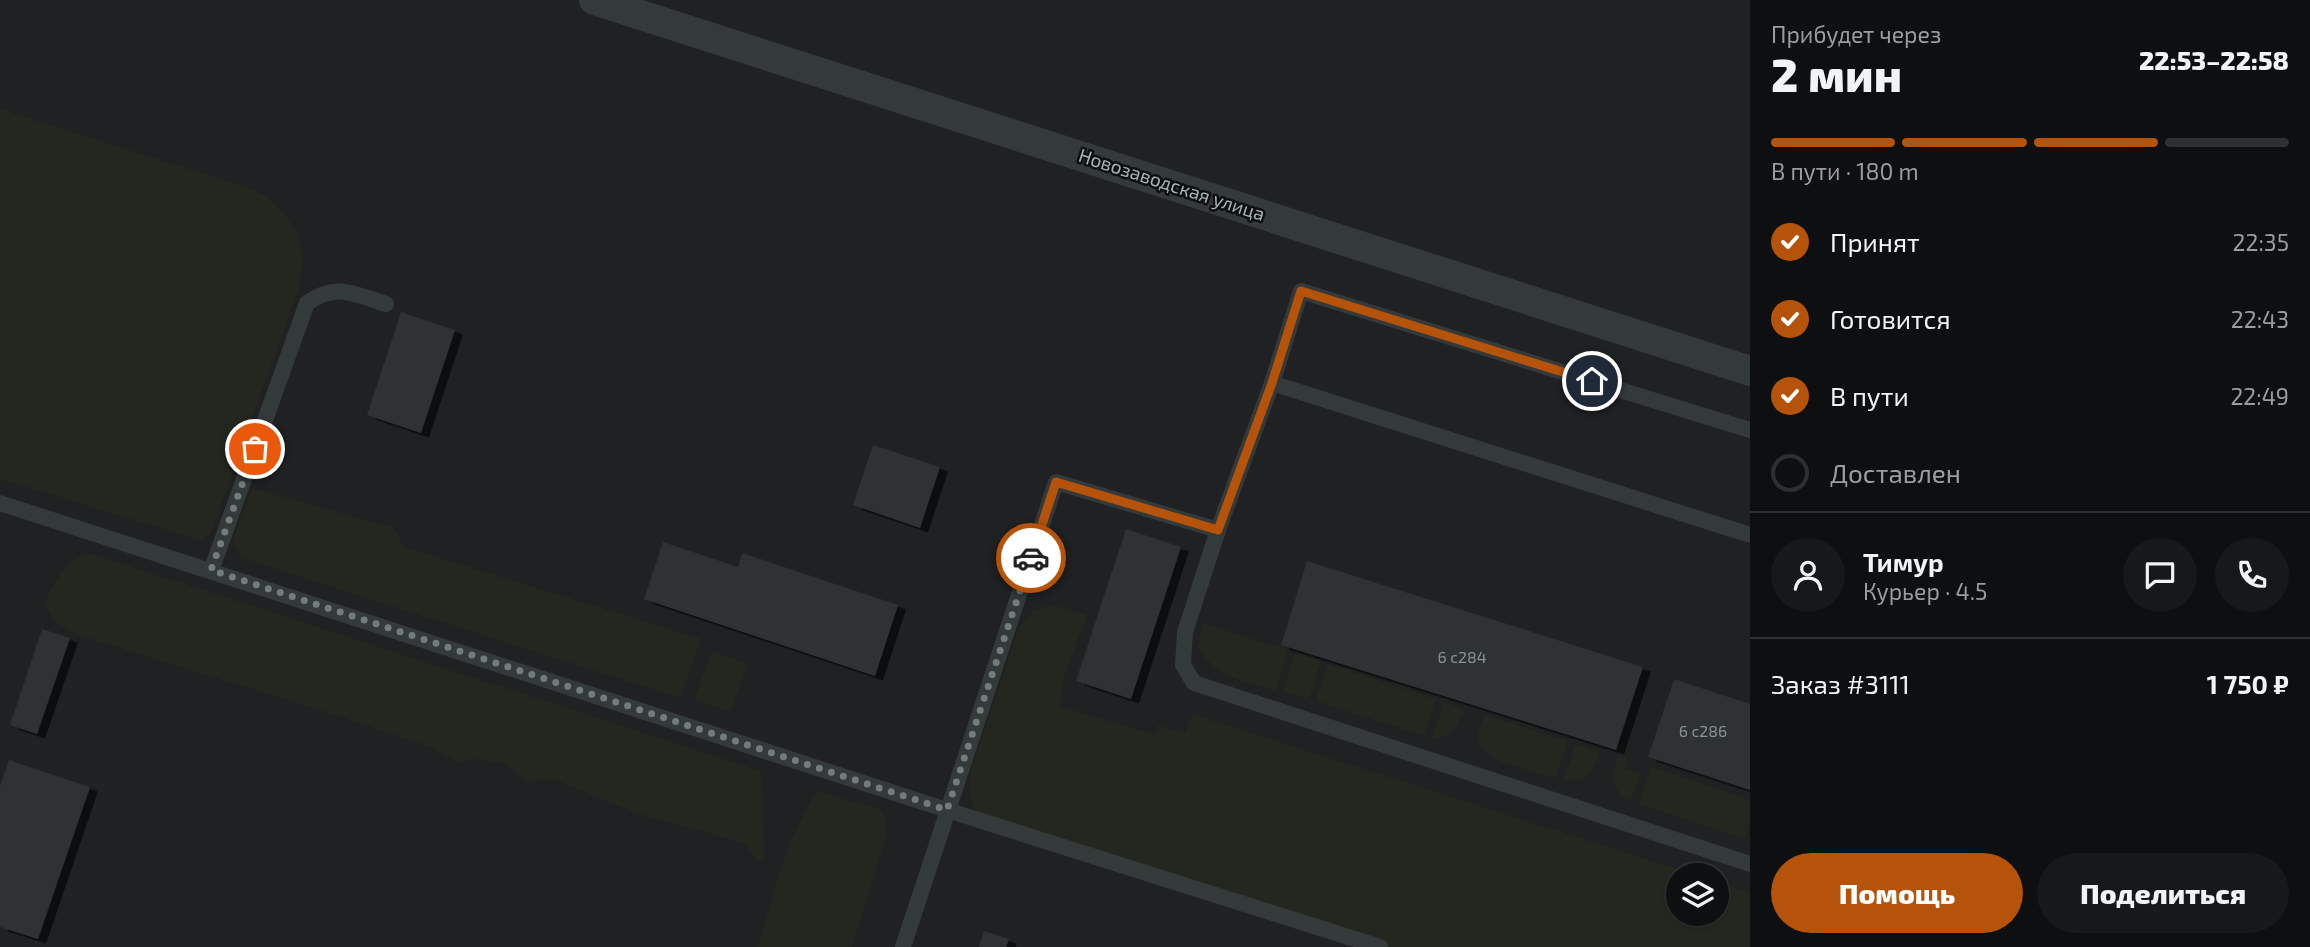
<!DOCTYPE html>
<html lang="ru">
<meta charset="utf-8">
<style>
body{margin:0;font-family:"Exo 2",sans-serif;background:#171819;color:#f1f3f6;height:100vh;display:flex;flex-direction:column;font-size:26px;white-space:nowrap}
*{box-sizing:border-box;margin:0}
p{font-size:23px;color:#9b9c9f}
.icon{flex:none;width:38px;height:38px;fill:none;stroke:currentColor;stroke-width:2;stroke-linecap:round;stroke-linejoin:round}
.map{position:relative;flex:1;overflow:hidden}
.details{display:flex;flex-direction:column;background:#0e0f10;width:560px}
.details>*{flex:none}
.fabs{position:absolute;left:1666px;top:863px;display:grid;gap:14px}
.fabs a{display:grid;place-items:center;width:63px;height:63px;border-radius:50%;background:#0e0f10;box-shadow:0 2px 5px #0004,0 0 0 2px #2e2f30;font-size:35px}
.pin{position:absolute;display:grid;place-items:center;width:60px;height:60px;color:#fff;margin:-30px;border:4px solid #fff;border-radius:50%;box-shadow:0 2px 7px #0007}
.courier{position:absolute;display:grid;place-items:center;width:70px;height:70px;margin:-35px;border:5px solid #b45309;border-radius:50%;background:#fff;color:#222;box-shadow:0 2px 9px #0007}
.overview em{font-style:normal;font-weight:800}
.overview div{display:flex;flex-direction:column-reverse}
.overview{display:flex;align-items:center;justify-content:space-between;height:119px;padding:0 21px}
h1{font-size:46px;font-weight:800;line-height:52px}
.bar{display:grid;grid-template-columns:repeat(4,1fr);gap:10px 7px;align-content:center;height:84px;padding:0 21px}
.bar i{height:9px;border-radius:5px;background:#2e2f30}
.bar .selected{background:#b45309}
.bar p{grid-column:span 4}
.line{display:flex;align-items:center;gap:18px;padding:0 21px;border-top:2px solid #2e2f30}
.line div{flex:1}
.round{display:grid;place-items:center;flex:none;width:74px;height:74px;border-radius:37px;background:#171819}
ol{padding:0 21px;list-style:none}
li{display:flex;align-items:center;gap:21px;height:77px}
li p{margin-inline-start:auto}
li .icon{padding:7px;border-radius:50%;background:#b45309;color:#fff;stroke-width:4}
li:last-child{color:#9b9c9f}
li i{width:38px;height:38px;border:4px solid #2e2f30;border-radius:50%}
.primary-button{display:flex;gap:14px;margin-top:auto;padding:14px 21px}
.primary-button a{flex:1;height:80px;border-radius:42px;background:#b45309;color:#fff;font-size:28px;font-weight:800;line-height:80px;text-align:center}
.primary-button a+a{background:#171819;color:#f1f3f6}
main{display:flex;flex:1;min-height:0}
.map>svg:first-child{display:block}
.built{fill:#1f2122;fill-rule:evenodd}
.green{fill:#24271f}
.building{fill:#2e3031;filter:url(#shadow)}
.lines{fill:none;stroke-linecap:round;stroke-linejoin:round}
.service{stroke:#343939;stroke-width:16}
.minor{stroke:#343939;stroke-width:30}
.done{stroke:#727c7c;stroke-width:7;stroke-dasharray:0 12.6}
.route{stroke:#b45309;stroke-width:9}
.labels{text-anchor:middle;dominant-baseline:central;stroke-width:5;stroke-linejoin:round;paint-order:stroke}
.number-label{font-size:16px;fill:#879393}
.street-label{font-size:19px;fill:#a5b4b4;stroke:#0e0f10}
</style>
<main>
<div class="map">
<svg width="1750" height="947" viewBox="0 0 1750 947">
<defs>
<filter id="shadow"><feDropShadow dx="8" dy="4.5" stdDeviation="0" flood-color="#0009"/></filter>
</defs>
<rect width="100%" height="100%" fill="#131415"/>
<path class="built" d="M0,0h1750v947h-1750zM1678,875h39v39h-39z"/>
<g class="green">
<polygon points="0,109 230,182 268,196 287,217 299,236 302,262 298,290 217,517 210,534 202,541 0,479"/>
<polygon points="252,488 392,527 399,535 402,546 701,639 680,698 241,558 233,541 236,529"/>
<path d="M85,555h11l665,216 3,86 -5,5 -15,-19 -108,-30 -83,-34 -28,2 -20,-17 -27,-5 -21,3 -27,-15 -94,-32 -252,-78c-21,-10 -33,-13 -39,-36 11,-19 18,-40 40,-46z"/>
<path d="M1046,606l16,1 25,8 -24,65 -3,26 95,29 3,-10 27,8 7,-19 504,161h-18v39h39v-32l33,10v55h-368l-405,-134c-9,-16 -8,-27 -5,-45l47,-141 14,-16z"/>
<path d="M1203,623l85,27 -13,41c-32,-10 -62,-14 -78,-46z"/>
<polygon points="712,651 748,664 730,712 694,699"/>
<polygon points="1295,653 1321,662 1309,700 1283,691"/>
<polygon points="1328,664 1436,699 1424,736 1316,701"/>
<path d="M1444,702l18,6 4,6h-6c-1,16 -13,25 -28,25z"/>
<path d="M1484,715l84,26 -13,37c-18,-6 -71,-15 -76,-35 -2,-9 2,-20 5,-28z"/>
<path d="M1623,742l4,1 -4,15 5,2 -3,9 15,5 -9,28c-28,-15 -15,-37 -8,-60z"/>
<path d="M1576,744l24,7c-7,21 -12,32 -37,29z"/>
<polygon points="1651,766 1750,800 1750,824 1745,839 1639,804"/>
<path d="M818,791l62,18 5,9 1,19 -34,110h-94c16,-52 28,-111 60,-156z"/>
</g>
<g class="building">
<polygon points="401,312 455,330 421,433 367,415"/>
<polygon points="873,445 940,467 920,528 853,505"/>
<polygon points="1126,529 1181,547 1131,699 1076,681"/>
<polygon points="663,542 738,567 742,553 898,605 875,676 644,599"/>
<polygon points="1307,561 1643,667 1616,750 1281,645"/>
<polygon points="42,629 70,638 37,734 10,725"/>
<polygon points="1674,679 1750,704 1750,790 1648,757"/>
<polygon points="9,760 90,787 38,939 0,927 0,786"/>
<polygon points="984,931 1009,939 1006,947 979,947"/>
</g>
<g class="lines">
<g class="service">
<polyline points="1272,383 1301,291 1750,430"/>
<polyline points="0,503 947,810 1380,947"/>
<polyline points="1218,530 1185,632 1183,665 1194,683 1750,864"/>
<path d="M211,571l96,-268c30,-21 47,-9 79,1"/>
<polyline points="903,947 1056,482 1218,530 1272,383 1750,535"/>
</g>
<polyline class="minor" points="594,0 1750,371"/>
</g>
<g class="lines">
<polyline class="done" points="255,449 211,570 947,810 1031,558"/>
<polyline class="route" points="1031,558 1056,482 1218,530 1272,383 1301,291 1592,381"/>
</g>
<g class="labels">
<g class="number-label">
<text x="1462" y="656">6 с284</text>
<text x="1703" y="730">6 с286</text>
</g>
<g class="street-label">
<text transform="translate(1172 184) rotate(18)">Новозаводская улица</text>
</g>
</g>
</svg>
<div class="fabs">
<a><svg class="icon" aria-label="layers" viewBox="0 0 24 24"><path d="M12 4l9 5-9 5-9-5zM3 14l9 5 9-5"/></svg></a>
</div>
<div class="pin" style="left:255px;top:449px;background:#ea580c"><svg class="icon" aria-label="bag" viewBox="0 0 24 24"><path d="M5 8h14l-1 12H6zM9 8a3 3 0 0 1 6 0"/></svg></div>
<div class="pin" style="left:1592px;top:381px;background:#1f2937"><svg class="icon" aria-label="home" viewBox="0 0 24 24"><path d="M3 11l9-7 9 7M6 9v11h12V9"/></svg></div>
<div class="courier" style="left:1031px;top:558px"><svg class="icon" aria-label="car" viewBox="0 0 24 24"><path d="M5 17H2v-5l4-1 3-4h7l3 4 3 1v5h-3M9 17h6M6 11h13"/><circle cx="7" cy="17" r="2"/><circle cx="17" cy="17" r="2"/></svg></div>
</div>
<section class="details">
<div class="overview"><div><h1>2 мин</h1><p>Прибудет через</p></div><em>22:53–22:58</em></div>
<div class="bar"><i class="selected"></i><i class="selected"></i><i class="selected"></i><i></i><p>В пути · 180 m</p></div>
<ol>
<li><svg class="icon" aria-label="check" viewBox="0 0 24 24"><path d="M5 12l5 5 9-10"/></svg>Принят<p>22:35</p></li>
<li><svg class="icon" aria-label="check" viewBox="0 0 24 24"><path d="M5 12l5 5 9-10"/></svg>Готовится<p>22:43</p></li>
<li><svg class="icon" aria-label="check" viewBox="0 0 24 24"><path d="M5 12l5 5 9-10"/></svg>В пути<p>22:49</p></li>
<li><i></i>Доставлен</li>
</ol>
<div class="line" style="height:126px"><a class="round"><svg class="icon" aria-label="person" viewBox="0 0 24 24"><circle cx="12" cy="8" r="4"/><path d="M4 21q1-7 8-7t8 7"/></svg></a><div><b>Тимур</b><p>Курьер · 4.5</p></div><a class="round"><svg class="icon" aria-label="chat" viewBox="0 0 24 24"><path d="M4 5h16v11H9l-5 4z"/></svg></a><a class="round"><svg class="icon" aria-label="phone" viewBox="0 0 24 24"><path d="M5 4h4l2 5-3 2q2 4 5 5l2-3 5 2v4C11 20 4 13 5 4z"/></svg></a></div>
<div class="line" style="height:91px"><div>Заказ #3111</div><b>1 750 ₽</b></div>
<div class="primary-button"><a>Помощь</a><a>Поделиться</a></div>
</section>
</main>
